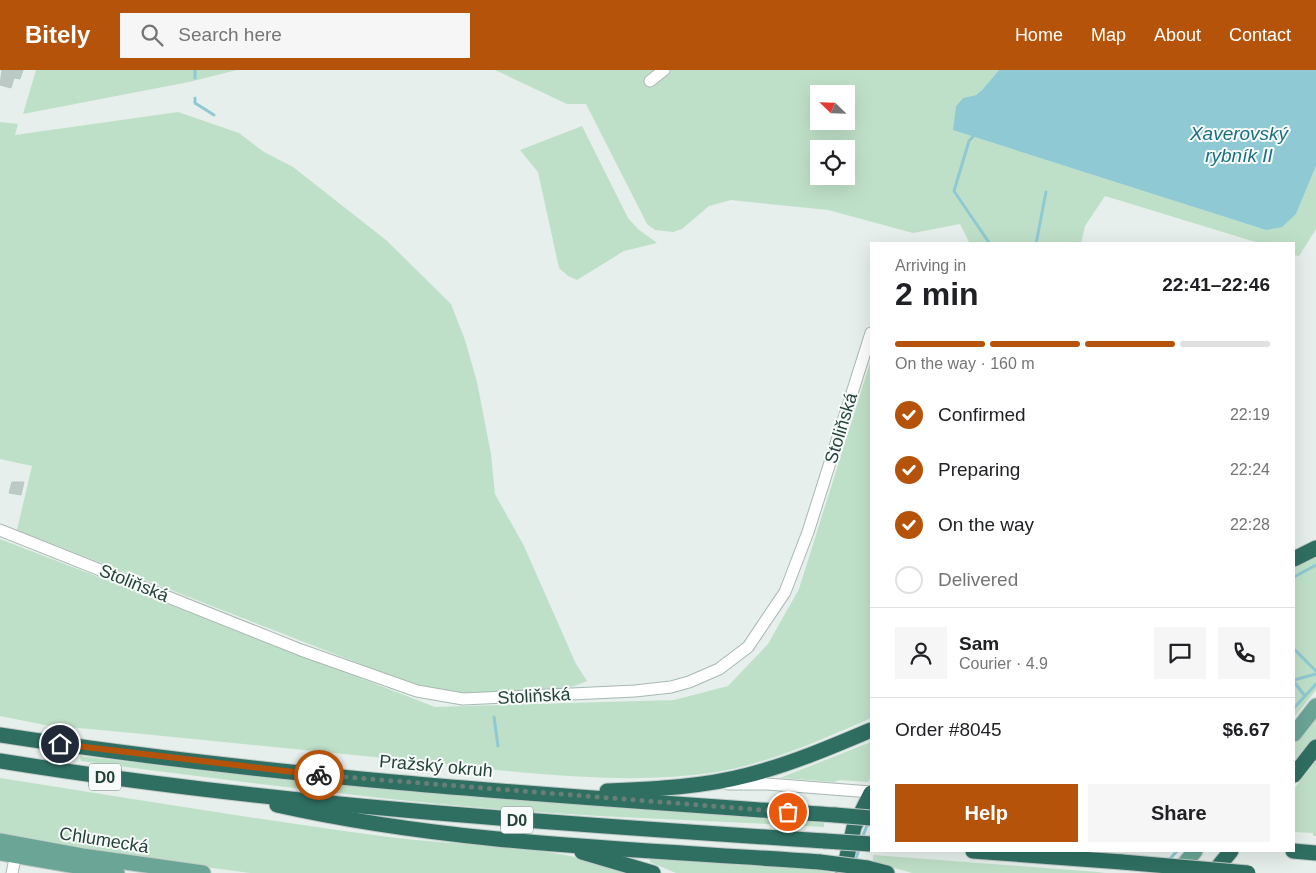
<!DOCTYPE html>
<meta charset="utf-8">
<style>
body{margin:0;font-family:Helvetica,sans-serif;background:#f6f6f6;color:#202124;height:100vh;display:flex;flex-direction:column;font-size:19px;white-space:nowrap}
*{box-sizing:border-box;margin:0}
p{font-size:16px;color:#757577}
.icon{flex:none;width:28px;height:28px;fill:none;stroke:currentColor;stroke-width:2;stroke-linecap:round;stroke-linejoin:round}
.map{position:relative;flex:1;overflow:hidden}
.panel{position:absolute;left:870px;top:172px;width:425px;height:610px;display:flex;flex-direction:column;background:#fff;border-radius:0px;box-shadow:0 5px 20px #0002}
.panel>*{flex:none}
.needle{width:32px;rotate:293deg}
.tools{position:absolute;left:810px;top:15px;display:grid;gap:10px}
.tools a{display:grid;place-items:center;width:45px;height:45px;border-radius:0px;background:#fff;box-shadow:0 5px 20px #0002;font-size:25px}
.pin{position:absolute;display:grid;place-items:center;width:42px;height:42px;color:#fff;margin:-21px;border:2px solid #fff;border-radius:50%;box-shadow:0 1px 5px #0007}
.courier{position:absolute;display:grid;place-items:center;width:50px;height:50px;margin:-25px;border:4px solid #b45309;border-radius:50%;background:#fff;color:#222;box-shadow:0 1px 6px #0007}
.overview em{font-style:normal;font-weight:800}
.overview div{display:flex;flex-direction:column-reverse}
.overview{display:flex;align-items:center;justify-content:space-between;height:85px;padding:0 25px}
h1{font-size:32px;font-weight:800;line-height:38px}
.bar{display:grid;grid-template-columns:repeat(4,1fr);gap:8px 5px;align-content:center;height:60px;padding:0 25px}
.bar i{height:6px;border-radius:4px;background:#e0e0e0}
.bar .current{background:#b45309}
.bar p{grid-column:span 4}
.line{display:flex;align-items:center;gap:12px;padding:0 25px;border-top:1px solid #e0e0e0}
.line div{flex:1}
.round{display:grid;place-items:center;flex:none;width:52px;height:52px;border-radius:0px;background:#f6f6f6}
ol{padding:0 25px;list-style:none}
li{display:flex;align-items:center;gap:15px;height:55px}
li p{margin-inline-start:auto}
li .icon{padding:5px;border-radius:50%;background:#b45309;color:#fff;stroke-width:4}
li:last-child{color:#757577}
li i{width:28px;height:28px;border:2px solid #e0e0e0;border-radius:50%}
.cta{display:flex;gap:10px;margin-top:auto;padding:10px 25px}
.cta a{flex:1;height:58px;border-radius:0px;background:#b45309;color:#fff;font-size:20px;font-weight:800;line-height:58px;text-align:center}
.cta a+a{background:#f6f6f6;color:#202124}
header{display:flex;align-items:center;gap:30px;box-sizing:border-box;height:70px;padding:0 25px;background:#b45309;color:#fff}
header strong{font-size:24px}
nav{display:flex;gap:28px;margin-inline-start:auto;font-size:18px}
.search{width:350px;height:45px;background:#f6f6f6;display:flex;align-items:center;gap:12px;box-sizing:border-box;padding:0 18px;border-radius:0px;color:#757577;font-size:19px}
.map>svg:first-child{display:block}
.green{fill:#bfe0c8;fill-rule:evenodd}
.water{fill:#8ec9d4}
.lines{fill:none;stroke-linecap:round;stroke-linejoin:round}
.stream{stroke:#8ec9d4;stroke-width:3}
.building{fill:#bbcac4;stroke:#b8c9c2}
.minor-casing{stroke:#a8b8b2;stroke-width:13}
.major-casing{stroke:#c2cac8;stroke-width:17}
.highway-casing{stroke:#c2cac8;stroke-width:17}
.minor{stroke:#fff;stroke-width:11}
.major{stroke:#6aa596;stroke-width:15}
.highway{stroke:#2f6f62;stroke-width:15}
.highway-bridge-casing{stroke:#c2cac8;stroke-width:17;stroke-linecap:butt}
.highway-bridge{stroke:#2f6f62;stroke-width:15}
.done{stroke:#687f78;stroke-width:5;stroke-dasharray:0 9}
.route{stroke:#b45309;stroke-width:6}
.labels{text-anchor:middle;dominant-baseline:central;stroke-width:4;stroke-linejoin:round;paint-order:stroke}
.shield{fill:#f7fbf9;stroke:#637a73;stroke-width:1}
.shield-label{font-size:16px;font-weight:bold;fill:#24423a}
.street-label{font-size:18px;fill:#24423a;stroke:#f7fbf9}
.water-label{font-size:19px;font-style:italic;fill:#1c6f80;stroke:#f7fbf9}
</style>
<header>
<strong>Bitely</strong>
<div class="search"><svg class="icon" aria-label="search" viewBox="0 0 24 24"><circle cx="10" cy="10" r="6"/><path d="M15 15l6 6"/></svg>Search here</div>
<nav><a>Home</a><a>Map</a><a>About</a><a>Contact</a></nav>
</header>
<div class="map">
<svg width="1316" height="803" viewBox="0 0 1316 803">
<rect width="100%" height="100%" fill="#e6efeb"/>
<g class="green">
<polygon points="36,0 237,0 189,12 23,44"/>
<path d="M495,0h504l-17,20 -6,5 -13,3 -7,8 -2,24 312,100 30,-16 20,-48v63l-17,27 -5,-1v-11h-32l-157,-48 -20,30 -4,18h-111l-10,-20 -47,9 -85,-23 -97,-10 -22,6 -27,23 -9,3 -18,-2 -8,-6 -5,-10 -56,-110h-19zM819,24h27v27h-27zM819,79h27v27h-27z"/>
<path d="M178,42l61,21 25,19 29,15 93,73 65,64 14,36 12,42 14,72 4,40 29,52 52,118 11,17c-30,15 -101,18 -134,12 -17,-3 -33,-8 -49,-12l-387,-151 15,-64 -32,-7v-337l18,2 -3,11z"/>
<polygon points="582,56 628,148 638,159 657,173 624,181 577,210 568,206 559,198 538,102 520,80"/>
<path d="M871,290v358c-50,22 -101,45 -155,54 -93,15 -208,-1 -302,-11 -123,-12 -246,-25 -369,-36l-45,-9v-177l435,168 239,-7 54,-14 40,-42 31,-55z"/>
<polygon points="1316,486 1316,620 1294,648 1294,496"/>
<polygon points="1316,644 1316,668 1294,696 1294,672"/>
<polygon points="871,672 871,707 868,712 839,710 834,712 780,708"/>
<path d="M80,686l124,15 196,20 424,32v4c-105,-6 -211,-9 -316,-17 -133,-11 -265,-28 -398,-45l-29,-4z"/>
<polygon points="1316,691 1316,766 1313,766 1313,763 1294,762 1294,719"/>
<path d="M0,708c129,20 259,42 389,59 78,10 164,6 238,36h-377l-142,-19 -108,-19z"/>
<polygon points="873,785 1098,802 1105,803 912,803 873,792"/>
<polygon points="650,788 804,797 834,803 676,803 650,792"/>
</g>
<polygon class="water" points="999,0 1316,0 1316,96 1296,144 1282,157 1266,160 953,60 956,36 963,28 976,25 982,20"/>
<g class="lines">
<g class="stream">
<polyline points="195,8 195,0"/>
<polyline points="195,28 195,33 214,45"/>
<polyline points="976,63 969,71 954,121 990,174"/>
<polyline points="1036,174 1046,122"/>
<polyline points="1294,507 1316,495"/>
<polyline points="1294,579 1316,601"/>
<polyline points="1294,610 1316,604"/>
<polyline points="1294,612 1305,626 1316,614"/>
<polyline points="1294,638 1305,626"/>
<polyline points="494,647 498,676"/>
<polyline points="862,768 868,753"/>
<polyline points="1168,791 1177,781"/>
<polyline points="855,792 859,779"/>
</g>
</g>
<g class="building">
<polygon points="2,0 23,0 20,9 14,8 11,18 0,15"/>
<polygon points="12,412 24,412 21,425 9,423"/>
</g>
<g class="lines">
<defs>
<g id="minor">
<polyline points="650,11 664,0"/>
<polyline points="0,460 301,580 417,621 463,629 635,621 671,617 689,612 719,599 748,577 785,522 808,462 871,263"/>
<polyline points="728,714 767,714 871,722"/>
<polyline points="12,803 17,779"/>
</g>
<g id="major">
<polyline points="1294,664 1316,636"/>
<polyline points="0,771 82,786 203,803"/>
<polyline points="0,783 117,803"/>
<polyline points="1177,803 1195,781"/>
</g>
<g id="highway">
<polyline points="1294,489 1316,478"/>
<path d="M0,665c276,43 556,61 835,80"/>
<path d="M0,691c273,44 550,62 825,80"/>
<polyline points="1294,705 1316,677"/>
<path d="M607,721c47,-2 96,-4 141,-16 43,-11 83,-28 123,-45"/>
<path d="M277,735c178,40 362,44 543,57"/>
<polyline points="973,781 1122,792"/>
<polyline points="1293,781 1316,783"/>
<polyline points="582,782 653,803"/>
<polyline points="867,798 887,803"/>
<polyline points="843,803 854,757 871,723"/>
<polyline points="1213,803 1231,781"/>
</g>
</defs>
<use href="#minor" class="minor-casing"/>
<use href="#major" class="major-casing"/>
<use href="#highway" class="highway-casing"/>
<use href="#minor" class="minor"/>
<use href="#major" class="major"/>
<use href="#highway" class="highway"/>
<defs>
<g id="highway-bridge">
<polyline points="835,745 871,748"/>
<polyline points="825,771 871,774"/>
<polyline points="820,792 867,798"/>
<polyline points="1122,792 1248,803"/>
</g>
</defs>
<use href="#highway-bridge" class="highway-bridge-casing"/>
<use href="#highway-bridge" class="highway-bridge"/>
</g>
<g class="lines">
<polyline class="done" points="319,705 788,742"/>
<polyline class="route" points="60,674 319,705"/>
</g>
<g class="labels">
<g class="shield">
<rect x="89" y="693.5" width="32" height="27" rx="4"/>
<rect x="501" y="736.5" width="32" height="27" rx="4"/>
</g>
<g class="shield-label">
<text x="105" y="707">D0</text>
<text x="517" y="750">D0</text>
</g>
<g class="street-label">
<text transform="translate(841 358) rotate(-73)">Stoliňská</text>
<text transform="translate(134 513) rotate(22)">Stoliňská</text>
<text transform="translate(534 626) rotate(-3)">Stoliňská</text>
<text transform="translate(436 696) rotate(5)">Pražský okruh</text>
<text transform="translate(104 770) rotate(9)">Chlumecká</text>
</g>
<g class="water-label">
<text x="1239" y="63">Xaverovský<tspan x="1239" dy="22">rybník II</tspan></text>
</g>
</g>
</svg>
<div class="tools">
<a><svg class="needle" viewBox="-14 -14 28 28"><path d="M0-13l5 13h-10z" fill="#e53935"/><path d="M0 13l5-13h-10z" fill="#757577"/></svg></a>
<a><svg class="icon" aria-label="locate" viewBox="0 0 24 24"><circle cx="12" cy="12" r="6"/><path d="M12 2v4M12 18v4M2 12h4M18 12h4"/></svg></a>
</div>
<div class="pin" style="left:788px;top:742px;background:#ea580c"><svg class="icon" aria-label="bag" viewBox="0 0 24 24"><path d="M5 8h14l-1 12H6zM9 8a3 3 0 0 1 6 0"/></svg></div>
<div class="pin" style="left:60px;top:674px;background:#1f2937"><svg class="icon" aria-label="home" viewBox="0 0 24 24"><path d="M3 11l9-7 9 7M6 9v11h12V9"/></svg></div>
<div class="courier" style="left:319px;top:705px"><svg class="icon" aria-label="bike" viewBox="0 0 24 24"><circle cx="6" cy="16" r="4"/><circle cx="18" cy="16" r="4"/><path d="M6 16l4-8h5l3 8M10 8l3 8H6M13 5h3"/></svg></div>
<section class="panel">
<div class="overview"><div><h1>2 min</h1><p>Arriving in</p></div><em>22:41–22:46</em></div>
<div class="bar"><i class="current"></i><i class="current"></i><i class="current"></i><i></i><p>On the way · 160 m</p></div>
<ol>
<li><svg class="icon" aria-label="check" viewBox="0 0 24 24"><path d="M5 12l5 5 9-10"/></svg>Confirmed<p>22:19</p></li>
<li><svg class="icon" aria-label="check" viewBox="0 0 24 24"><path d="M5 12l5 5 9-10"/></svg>Preparing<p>22:24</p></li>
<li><svg class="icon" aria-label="check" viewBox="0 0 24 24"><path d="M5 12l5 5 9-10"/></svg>On the way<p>22:28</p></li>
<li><i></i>Delivered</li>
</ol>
<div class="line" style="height:90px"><a class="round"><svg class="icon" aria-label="person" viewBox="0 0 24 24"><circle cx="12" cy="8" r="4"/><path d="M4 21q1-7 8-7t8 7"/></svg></a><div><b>Sam</b><p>Courier · 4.9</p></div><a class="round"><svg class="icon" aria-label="chat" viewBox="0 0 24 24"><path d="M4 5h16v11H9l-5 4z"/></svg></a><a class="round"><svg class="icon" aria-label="phone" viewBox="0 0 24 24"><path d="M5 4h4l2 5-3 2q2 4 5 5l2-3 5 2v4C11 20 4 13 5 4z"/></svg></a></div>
<div class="line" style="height:65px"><div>Order #8045</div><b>$6.67</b></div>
<div class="cta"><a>Help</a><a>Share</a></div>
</section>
</div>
